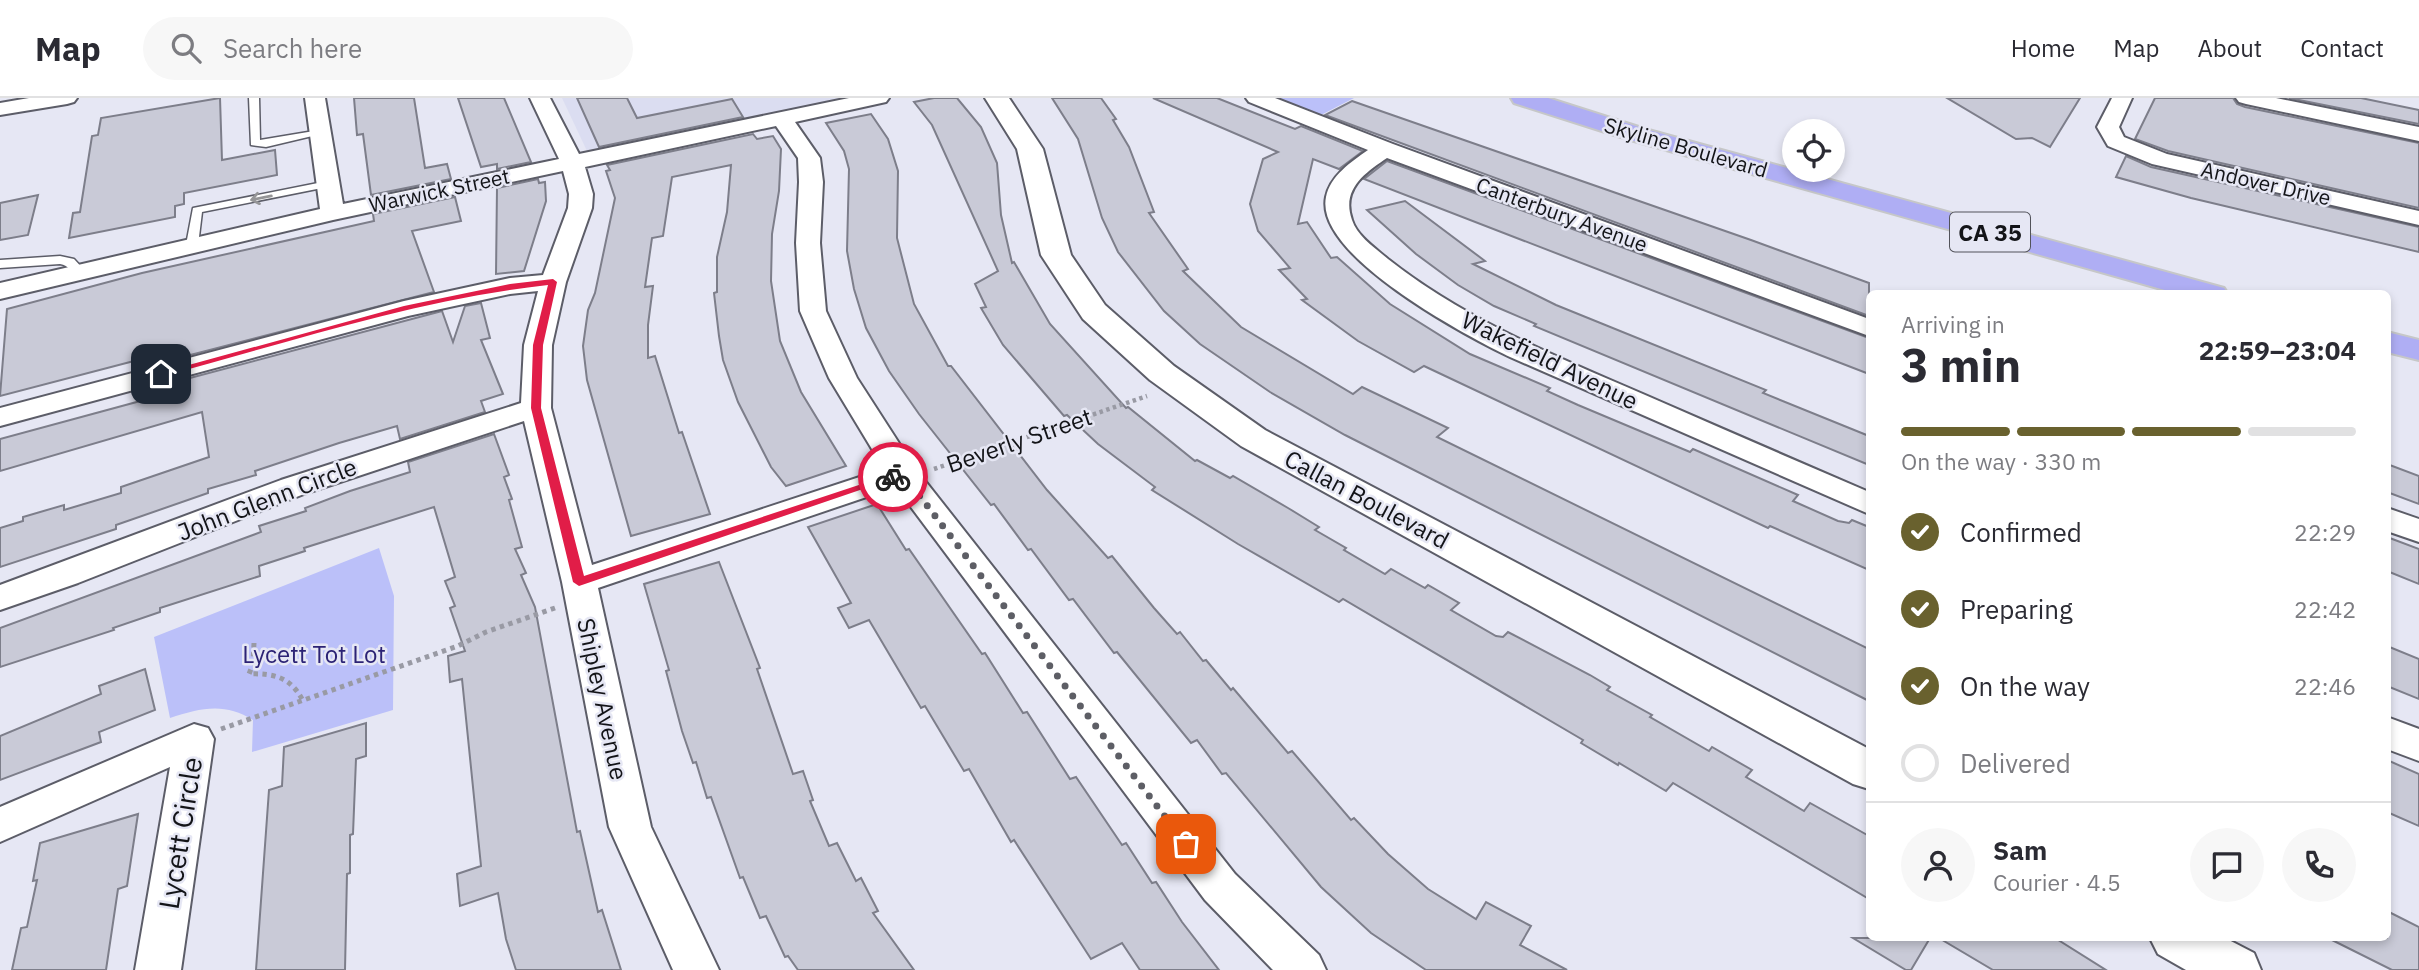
<!DOCTYPE html>
<meta charset="utf-8">
<style>
body{margin:0;font-family:"IBM Plex Sans",sans-serif;background:#f7f7f7;color:#2b2b33;height:100vh;display:flex;flex-direction:column;font-size:26px;white-space:nowrap}
*{box-sizing:border-box;margin:0}
p{font-size:23px;color:#7c7c81}
.icon{flex:none;width:38px;height:38px;fill:none;stroke:currentColor;stroke-width:2;stroke-linecap:round;stroke-linejoin:round}
.map{position:relative;flex:1;overflow:hidden}
.sheet{position:absolute;left:1866px;top:192px;width:525px;height:651px;display:flex;flex-direction:column;background:#fff;border-radius:10px;box-shadow:0 4px 10px #0003}
.sheet>*{flex:none}
.tools{position:absolute;left:1782px;top:21px;display:grid;gap:14px}
.tools a{display:grid;place-items:center;width:63px;height:63px;border-radius:50%;background:#fff;box-shadow:0 4px 10px #0003;font-size:35px}
.pin{position:absolute;display:grid;place-items:center;width:60px;height:60px;color:#fff;margin:-30px;border-radius:14px;box-shadow:0 4px 10px #0006}
.courier{position:absolute;display:grid;place-items:center;width:70px;height:70px;margin:-35px;border:5px solid #e11d48;border-radius:50%;background:#fff;color:#222;box-shadow:0 2px 9px #0007}
.summary em{font-style:normal;font-weight:800}
.summary div{display:flex;flex-direction:column-reverse}
.summary{display:flex;align-items:center;justify-content:space-between;height:119px;padding:0 35px}
h1{font-size:46px;font-weight:800;line-height:52px}
.bar{display:grid;grid-template-columns:repeat(4,1fr);gap:10px 7px;align-content:center;height:84px;padding:0 35px}
.bar i{height:9px;border-radius:5px;background:#e1e1e2}
.bar .on{background:#69612e}
.bar p{grid-column:span 4}
.line{display:flex;align-items:center;gap:18px;padding:0 35px;border-top:2px solid #e1e1e2}
.line div{flex:1}
.round{display:grid;place-items:center;flex:none;width:74px;height:74px;border-radius:37px;background:#f7f7f7}
ol{padding:0 35px;list-style:none}
li{display:flex;align-items:center;gap:21px;height:77px}
li p{margin-inline-start:auto}
li .icon{padding:7px;border-radius:50%;background:#69612e;color:#fff;stroke-width:4}
li:last-child{color:#7c7c81}
li i{width:38px;height:38px;border:4px solid #e1e1e2;border-radius:50%}
header{display:flex;align-items:center;gap:42px;box-sizing:border-box;height:98px;padding:0 35px;background:#fff;border-bottom:2px solid #e1e1e2}
header strong{font-size:33px}
nav{display:flex;gap:38px;margin-inline-start:auto;font-size:24px}
.search{width:490px;height:63px;background:#f7f7f7;display:flex;align-items:center;gap:18px;box-sizing:border-box;padding:0 24px;border-radius:38px;color:#7c7c81;font-size:26px}
.map>svg:first-child{display:block}
.built{fill:#dbddf1}
.green{fill:#bbc0f9}
.building{fill:#c9cad7;stroke:#7d7e8a;stroke-width:2}
.lines{fill:none;stroke-linecap:round;stroke-linejoin:round}
.service-casing{stroke:#5c5d68;stroke-width:3}
.minor-casing{stroke:#5c5d68;stroke-width:4}
.tertiary-casing{stroke:#5c5d68;stroke-width:4}
.primary-casing{stroke:#c6c7c8;stroke-width:4}
.path-far1{stroke:#999aa4;stroke-width:4.5;stroke-dasharray:3.5 3.5;stroke-linecap:butt}
.path{stroke:#999aa4;stroke-width:5;stroke-dasharray:4.5 4.5;stroke-linecap:butt}
.service{fill:#fff;fill-rule:evenodd}
.minor{fill:#fff;fill-rule:evenodd}
.tertiary{fill:#fff;fill-rule:evenodd}
.primary{fill:#afaef4;fill-rule:evenodd}
.oneway{stroke:#959597}
.route{fill:#e11d48}
.done{stroke:#5d5e65;stroke-width:7;stroke-dasharray:0 12.6}
.labels{text-anchor:middle;dominant-baseline:central;stroke-width:5;stroke-linejoin:round;paint-order:stroke}
.far-street-label{font-size:21px;fill:#131418;stroke:#e6e7f4}
.shield{fill:#e6e7f4;stroke:#52535a;stroke-width:2}
.shield-label{font-size:23px;font-weight:bold;fill:#131418}
.street-label{font-size:24px;fill:#131418;stroke:#e6e7f4}
.park-label{font-size:24px;fill:#2c2375;stroke:#e6e7f4}
.near-street-label{font-size:28px;fill:#131418;stroke:#e6e7f4}
</style>
<header>
<strong>Map</strong>
<div class="search"><svg class="icon" aria-label="search" viewBox="0 0 24 24"><circle cx="10" cy="10" r="6"/><path d="M15 15l6 6"/></svg>Search here</div>
<nav><a>Home</a><a>Map</a><a>About</a><a>Contact</a></nav>
</header>
<div class="map">
<svg width="2419" height="872" viewBox="0 0 2419 872">
<rect width="100%" height="100%" fill="#e6e7f4"/>
<polygon class="built" points="562,0 845,0 587,53"/>
<g class="green">
<polygon points="1277,0 1354,0 1321,17"/>
<path d="M379,450l15,48 -1,114 -141,42 1,-32c-28,-18 -53,-12 -83,-2l-16,-81z"/>
</g>
<g class="building">
<polygon points="220,0 222,62 275,52 277,77 184,95 184,106 175,108 175,119 69,140 73,115 80,114 92,38 98,37 101,20"/>
<polygon points="354,0 414,0 425,70 447,66 451,81 371,97 363,36 357,37"/>
<polygon points="458,0 504,0 531,64 497,71 497,66 481,69"/>
<polygon points="577,0 627,0 637,20 732,1 743,19 599,49"/>
<polygon points="934,0 957,0 981,29 997,65 1001,117 1012,165 1014,164 1050,226 1126,310 1128,309 1195,363 1197,362 1230,380 1233,378 1288,410 1319,429 1315,432 1346,450 1344,452 1385,476 1391,471 1425,490 1428,487 1459,505 1451,512 1496,538 1503,539 1508,534 1590,577 1610,589 1607,592 1652,617 1650,619 1709,653 1712,649 1752,672 1746,679 1804,713 1810,705 1869,738 1869,801 1673,685 1666,693 1619,665 1618,667 1581,645 1583,642 1343,501 1339,504 1238,446 1152,392 1155,389 1098,346 1067,317 1064,318 1003,247 981,210 986,209 975,186 998,173 932,27 914,4"/>
<polygon points="1052,0 1101,0 1116,21 1113,22 1129,49 1154,114 1149,115 1188,171 1183,173 1241,229 1353,296 1362,289 1448,330 1437,339 1869,551 1869,603 1345,337 1270,294 1200,246 1164,213 1118,154 1102,120 1078,41"/>
<polygon points="1153,0 1217,0 1295,31 1301,28 1363,53 1339,71 1313,61 1298,126 1307,124 1331,160 1337,159 1390,206 1470,256 1550,290 1547,293 1578,307 1690,354 1693,351 1798,397 1793,403 1838,423 1849,425 1852,422 1869,429 1869,472 1770,428 1768,430 1424,268 1414,274 1358,243 1302,202 1307,201 1279,172 1290,170 1258,133 1250,106 1263,61 1278,54"/>
<polygon points="1947,0 2080,0 2050,49 2032,40 2016,41"/>
<polygon points="2155,0 2233,0 2237,6 2245,9 2419,45 2419,110 2168,53 2135,41"/>
<polygon points="2289,0 2361,0 2419,12 2419,26"/>
<polygon points="1352,3 1751,142 1869,185 1869,218 1325,17"/>
<polygon points="871,16 888,41 898,73 897,140 914,206 948,268 951,268 1047,392 1108,460 1112,458 1154,510 1177,536 1180,534 1203,563 1206,562 1231,592 1233,590 1288,655 1292,653 1351,722 1354,720 1388,756 1428,791 1476,821 1486,804 1531,828 1520,847 1567,872 1426,872 1371,835 1321,789 1226,675 1222,676 1197,642 1191,645 1117,554 1114,555 1073,501 1069,502 1031,451 1028,452 994,406 991,407 919,316 889,273 866,230 854,191 847,153 849,71 844,53 826,25"/>
<polygon points="753,36 757,41 773,38 781,51 779,93 772,136 771,183 780,243 801,294 846,368 786,388 771,369 738,304 723,262 719,238 714,195 717,194 717,159 727,114 731,67 672,79 663,138 652,140 645,189 653,188 648,227 648,260 655,258 679,335 682,334 710,416 631,438 587,282 583,248 588,212 595,195 615,100 606,73 610,72 607,67"/>
<polygon points="2126,58 2151,69 2419,129 2419,154 2191,100 2116,79"/>
<polygon points="1387,63 1869,240 1869,276 1364,81"/>
<polygon points="538,81 539,85 545,84 546,103 524,173 496,176 497,90"/>
<polygon points="38,97 28,137 0,142 0,105"/>
<polygon points="455,99 461,123 412,133 434,194 136,271 134,263 0,298 7,211 142,175 374,123 373,116"/>
<polygon points="1405,103 1485,163 1473,166 1556,207 1766,292 1763,295 1869,338 1869,367 1534,228 1536,226 1494,208 1458,187 1416,156 1367,112"/>
<polygon points="481,205 490,240 481,242 503,296 481,303 485,314 400,341 397,328 339,345 255,373 256,377 208,391 208,395 116,427 116,431 0,469 0,430 23,423 23,419 64,407 64,412 121,395 121,389 209,359 202,314 0,373 0,341 144,302 141,293 442,213 453,244 465,208"/>
<polygon points="494,336 509,377 504,379 512,401 509,402 522,449 515,451 526,475 521,477 535,509 577,734 580,733 598,814 602,812 621,872 516,872 506,841 498,795 460,808 457,776 481,768 462,581 450,584 448,558 465,553 450,510 455,508 445,483 455,479 434,409 304,450 305,453 259,468 260,478 160,510 160,514 113,530 114,532 0,569 0,530 261,434 259,428 306,413 305,410 350,393 410,374 408,364"/>
<polygon points="2387,366 2419,378 2419,406 2387,394"/>
<polygon points="877,406 906,452 909,451 982,556 985,555 1023,615 1027,614 1070,681 1076,679 1122,747 1126,745 1152,785 1156,784 1182,824 1219,872 1140,872 1122,845 1091,861 1014,742 1011,744 969,671 964,673 925,608 921,610 869,522 849,530 838,510 851,505 808,429"/>
<polygon points="2387,439 2419,451 2419,486 2387,473"/>
<polygon points="719,464 760,570 757,571 793,676 803,673 813,702 810,703 829,748 837,745 856,783 861,780 878,813 873,815 914,872 798,872 788,858 785,859 766,818 760,820 743,779 740,780 711,699 707,700 696,664 693,665 682,633 666,573 669,572 644,486"/>
<polygon points="2387,548 2419,561 2419,601 2387,588"/>
<polygon points="145,571 155,612 99,634 101,644 0,682 0,638 101,596 99,588"/>
<polygon points="366,625 366,658 356,661 353,736 350,737 350,775 347,776 345,872 256,872 269,692 282,688 284,649"/>
<polygon points="2387,662 2419,676 2419,728 2387,714"/>
<polygon points="138,716 127,788 118,791 106,872 12,872 21,830 27,829 37,782 33,783 40,745"/>
<polygon points="2387,813 2419,829 2419,872 2392,872 2328,840 2387,840"/>
<polygon points="1853,840 1930,840 1911,872 1906,872"/>
<polygon points="1939,840 2055,840 2106,872 1993,872"/>
</g>
<g class="lines">
<defs>
<g id="service">
<polygon points="249,0 259,0 260,42 320,32 325,35 266,49 251,47"/>
<polygon points="328,83 334,86 332,88 202,114 198,147 192,151 186,147 193,110"/>
<path d="M60,158l14,3 12,13 -6,4c-8,-2 -11,-11 -20,-12l-60,4v-8z"/>
</g>
<g id="minor">
<polygon points="29,0 77,0 74,4 67,6 0,17 0,5"/>
<path d="M305,0h20l18,106 216,-45 -29,-61h20l29,56 270,-56h40l-3,4 -91,20 25,36 3,24 -3,61 6,68 31,67 58,90 320,406 84,81 7,15h-53l-68,-70 -309,-413 -298,101 53,239 68,143h-46l-64,-143 -47,-245 -38,-161 -220,73 -226,89 -78,27v-25l281,-105 240,-77 3,-58 14,-54 -28,3 -102,22 -408,110v-18l404,-107 106,-23 33,-3 25,-67 1,-14 -6,-23 -230,49 -333,79v-16l320,-74zM776,28l22,32 1,24 -3,61 4,68 29,67 55,91 -292,96 -41,-157 1,-63 14,-63 26,-74 1,-14 -8,-27z"/>
<path d="M1246,0h29l118,46 476,175v17l-482,-178c-22,15 -46,31 -35,62 5,16 23,28 36,39 81,64 177,101 271,142 70,31 140,61 210,91v22l-359,-157c-45,-22 -196,-102 -184,-160 4,-21 25,-35 42,-47l-119,-48z"/>
<polygon points="2112,0 2132,0 2119,29 2124,39 2167,56 2419,113 2419,127 2152,66 2108,48 2097,29"/>
<polygon points="2236,0 2276,0 2419,29 2419,43 2246,6 2239,4"/>
<polygon points="2387,410 2419,421 2419,444 2387,433"/>
<polygon points="2387,619 2419,631 2419,663 2387,651"/>
<polygon points="194,626 208,630 214,641 181,872 135,872 170,669 0,744 0,709"/>
</g>
<g id="tertiary">
<polygon points="985,0 1009,0 1043,51 1071,157 1105,207 1174,268 1265,332 1869,651 1869,691 1853,686 1241,348 1150,282 1083,221 1041,157 1017,51"/>
<polygon points="2150,840 2225,840 2254,855 2261,872 2186,872 2158,856"/>
</g>
<g id="primary">
<polygon points="1511,0 1548,0 1645,31 2224,190 2228,196 2179,196 1627,41 1514,5"/>
<polygon points="2387,234 2419,242 2419,262 2387,254"/>
</g>
</defs>
<use href="#service" class="service-casing"/>
<use href="#minor" class="minor-casing"/>
<use href="#tertiary" class="tertiary-casing"/>
<use href="#primary" class="primary-casing"/>
<polyline class="path-far1" points="934,371 1147,298"/>
<g class="path">
<path d="M254,545l-1,21 -4,10c24,-1 41,3 53,25"/>
<polyline points="221,631 458,548 486,534 555,510"/>
</g>
<use href="#service" class="service"/>
<use href="#minor" class="minor"/>
<use href="#tertiary" class="tertiary"/>
<use href="#primary" class="primary"/>
</g>
<defs><path id="oneway-shaft" d="M-6 0H5M1.5-3L5.5 0L1.5 3" fill="none" stroke-width="1.6" stroke-linecap="round" stroke-linejoin="round" transform="scale(1.75)"/></defs>
<use class="oneway" href="#oneway-shaft" transform="translate(261 100) rotate(169)"/>
<path class="route" d="M553,181l4,3 -14,63 -2,63 43,168 305,-101 9,2 -319,109 -6,-4 -42,-174 2,-63 15,-60c-130,14 -258,57 -384,91l-8,-2 248,-68 106,-22z"/>
<g class="lines">
<polyline class="done" points="893,379 903,376 1186,746"/>
</g>
<g class="labels">
<g class="far-street-label">
<text transform="translate(1686 49) rotate(16)">Skyline Boulevard</text>
<text transform="translate(2266 85) rotate(13)">Andover Drive</text>
<text transform="translate(439 92) rotate(-12)">Warwick Street</text>
<text transform="translate(1562 116) rotate(20)">Canterbury Avenue</text>
</g>
<rect class="shield" x="1950" y="114.5" width="80" height="39" rx="5"/>
<g class="shield-label">
<text x="1990" y="134">CA 35</text>
</g>
<g class="street-label">
<text transform="translate(1550 262) rotate(26)">Wakefield Avenue</text>
<text transform="translate(1019 342) rotate(-19)">Beverly Street</text>
<text transform="translate(267 401) rotate(-21)">John Glenn Circle</text>
<text transform="translate(1367 401) rotate(28)">Callan Boulevard</text>
<text transform="translate(603 601) rotate(78)">Shipley Avenue</text>
</g>
<g class="park-label">
<text x="314" y="556">Lycett Tot Lot</text>
</g>
<g class="near-street-label">
<text transform="translate(180 735) rotate(-81)">Lycett Circle</text>
</g>
</g>
</svg>
<div class="tools">
<a><svg class="icon" aria-label="locate" viewBox="0 0 24 24"><circle cx="12" cy="12" r="6"/><path d="M12 2v4M12 18v4M2 12h4M18 12h4"/></svg></a>
</div>
<div class="pin" style="left:1186px;top:746px;background:#ea580c"><svg class="icon" aria-label="bag" viewBox="0 0 24 24"><path d="M5 8h14l-1 12H6zM9 8a3 3 0 0 1 6 0"/></svg></div>
<div class="pin" style="left:161px;top:276px;background:#1f2937"><svg class="icon" aria-label="home" viewBox="0 0 24 24"><path d="M3 11l9-7 9 7M6 9v11h12V9"/></svg></div>
<div class="courier" style="left:893px;top:379px"><svg class="icon" aria-label="bike" viewBox="0 0 24 24"><circle cx="6" cy="16" r="4"/><circle cx="18" cy="16" r="4"/><path d="M6 16l4-8h5l3 8M10 8l3 8H6M13 5h3"/></svg></div>
<section class="sheet">
<div class="summary"><div><h1>3 min</h1><p>Arriving in</p></div><em>22:59–23:04</em></div>
<div class="bar"><i class="on"></i><i class="on"></i><i class="on"></i><i></i><p>On the way · 330 m</p></div>
<ol>
<li><svg class="icon" aria-label="check" viewBox="0 0 24 24"><path d="M5 12l5 5 9-10"/></svg>Confirmed<p>22:29</p></li>
<li><svg class="icon" aria-label="check" viewBox="0 0 24 24"><path d="M5 12l5 5 9-10"/></svg>Preparing<p>22:42</p></li>
<li><svg class="icon" aria-label="check" viewBox="0 0 24 24"><path d="M5 12l5 5 9-10"/></svg>On the way<p>22:46</p></li>
<li><i></i>Delivered</li>
</ol>
<div class="line" style="height:126px"><a class="round"><svg class="icon" aria-label="person" viewBox="0 0 24 24"><circle cx="12" cy="8" r="4"/><path d="M4 21q1-7 8-7t8 7"/></svg></a><div><b>Sam</b><p>Courier · 4.5</p></div><a class="round"><svg class="icon" aria-label="chat" viewBox="0 0 24 24"><path d="M4 5h16v11H9l-5 4z"/></svg></a><a class="round"><svg class="icon" aria-label="phone" viewBox="0 0 24 24"><path d="M5 4h4l2 5-3 2q2 4 5 5l2-3 5 2v4C11 20 4 13 5 4z"/></svg></a></div>
</section>
</div>
